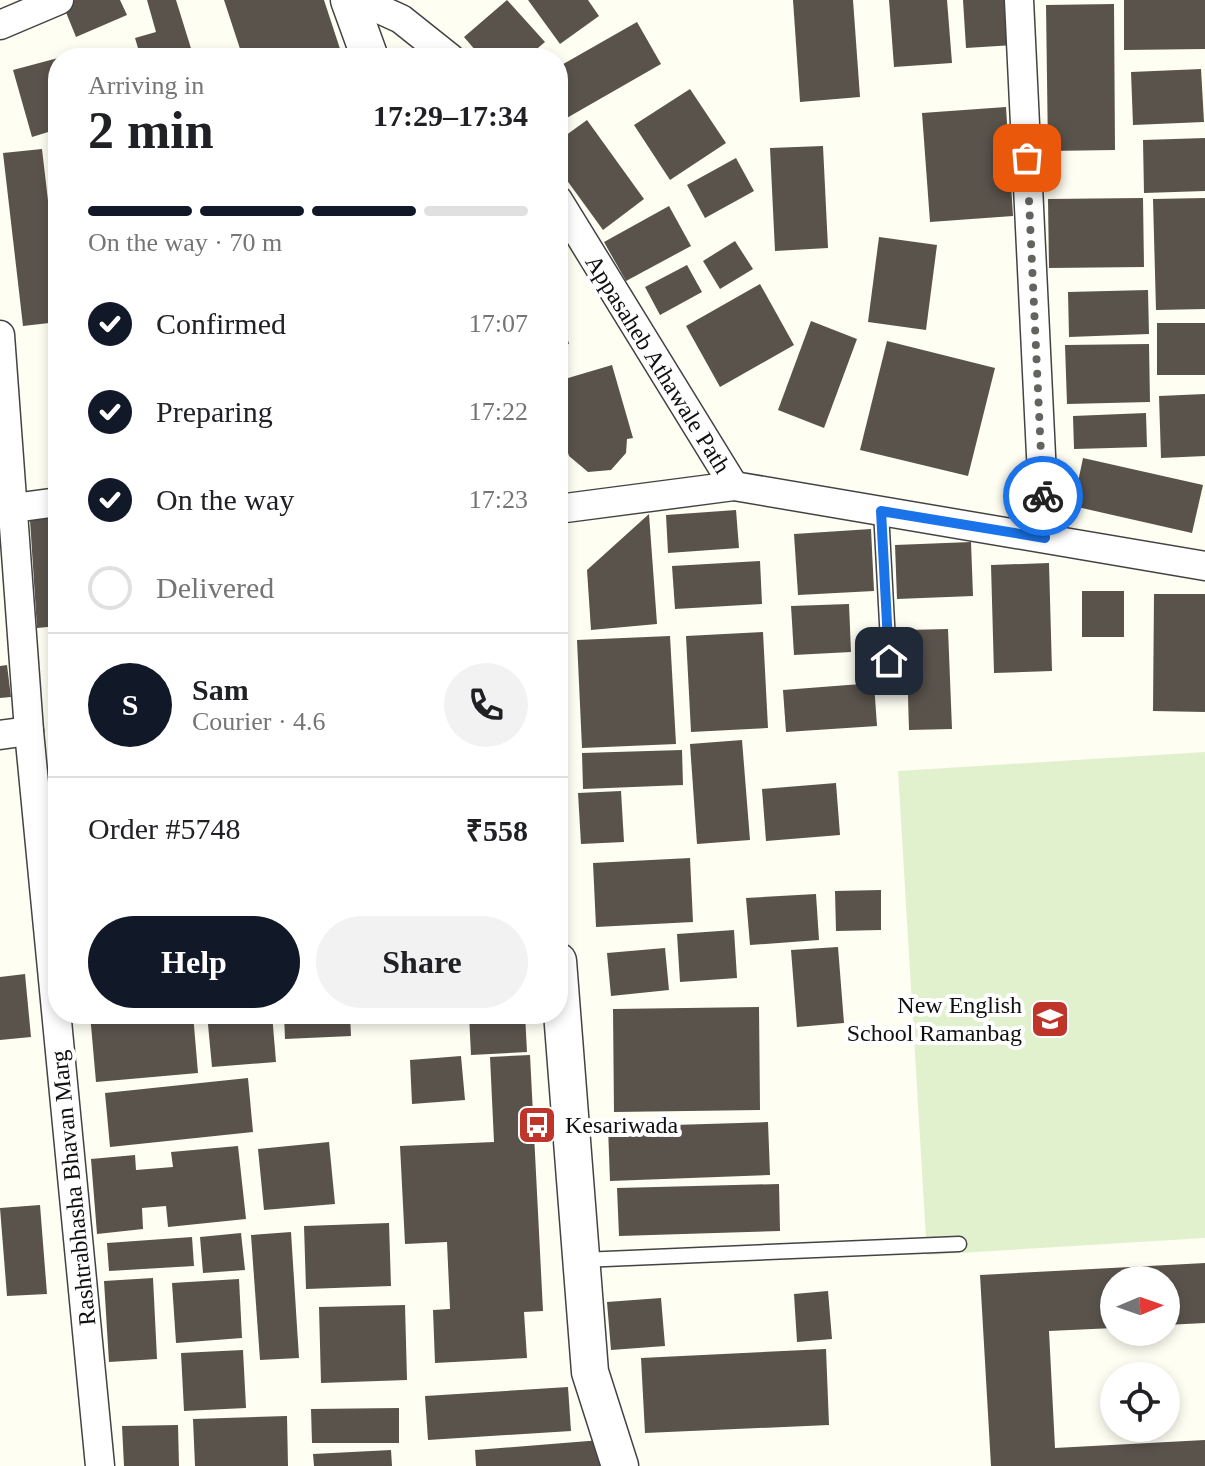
<!DOCTYPE html>
<meta charset="utf-8">
<style>
body{margin:0;font-family:"Times New Roman",serif;background:#f2f2f2;color:#202124;height:100vh;display:flex;flex-direction:column;font-size:30px;white-space:nowrap}
*{box-sizing:border-box;margin:0}
p{font-size:26px;color:#757577}
.icon{flex:none;width:44px;height:44px;fill:none;stroke:currentColor;stroke-width:2;stroke-linecap:round;stroke-linejoin:round}
.map{position:relative;flex:1;overflow:hidden}
.panel{position:absolute;left:48px;top:48px;width:520px;height:976px;display:flex;flex-direction:column;background:#fff;border-radius:32px;box-shadow:0 4px 12px #0003}
.panel>*{flex:none}
.needle{width:52px;rotate:88deg}
.tools{position:absolute;left:1100px;top:1266px;display:grid;gap:16px}
.tools a{display:grid;place-items:center;width:80px;height:80px;border-radius:50%;background:#fff;box-shadow:0 4px 12px #0003;font-size:40px}
.pin{position:absolute;display:grid;place-items:center;width:68px;height:68px;color:#fff;margin:-34px;border-radius:16px;box-shadow:0 4px 12px #0006}
.courier{position:absolute;display:grid;place-items:center;width:80px;height:80px;margin:-40px;border:6px solid #1a73e8;border-radius:50%;background:#fff;color:#222;box-shadow:0 2px 10px #0007}
.head em{font-style:normal;font-weight:800}
.head div{display:flex;flex-direction:column-reverse}
.head{display:flex;align-items:center;justify-content:space-between;height:136px;padding:0 40px}
h1{font-size:52px;font-weight:800;line-height:60px}
.bar{display:grid;grid-template-columns:repeat(4,1fr);gap:12px 8px;align-content:center;height:96px;padding:0 40px}
.bar i{height:10px;border-radius:6px;background:#e0e0e0}
.bar .on{background:#111827}
.bar p{grid-column:span 4}
.line{display:flex;align-items:center;gap:20px;padding:0 40px;border-top:2px solid #e0e0e0}
.line div{flex:1}
.round{display:grid;place-items:center;flex:none;width:84px;height:84px;border-radius:42px;background:#f2f2f2}
ol{padding:0 40px;list-style:none}
li{display:flex;align-items:center;gap:24px;height:88px}
li p{margin-inline-start:auto}
li .icon{padding:8px;border-radius:50%;background:#111827;color:#fff;stroke-width:4}
li:last-child{color:#757577}
li i{width:44px;height:44px;border:4px solid #e0e0e0;border-radius:50%}
.button{display:flex;gap:16px;margin-top:auto;padding:16px 40px}
.button a{flex:1;height:92px;border-radius:48px;background:#111827;color:#fff;font-size:32px;font-weight:800;line-height:92px;text-align:center}
.button a+a{background:#f2f2f2;color:#202124}
.map>svg:first-child{display:block}
.pitch{fill:#e1f1ce}
.building{fill:#59534c}
.lines{fill:none;stroke-linecap:round;stroke-linejoin:round}
.service-casing{stroke:#434343;stroke-width:17}
.minor-casing{stroke:#434343;stroke-width:31}
.tertiary-casing{stroke:#434343;stroke-width:39}
.service{stroke:#fff;stroke-width:14}
.minor{stroke:#fff;stroke-width:28}
.tertiary{stroke:#fff;stroke-width:36}
.done{stroke:#64635f;stroke-width:8;stroke-dasharray:0 14.4}
.route{stroke:#1a73e8;stroke-width:10}
.labels{text-anchor:middle;dominant-baseline:central;stroke-width:8;stroke-linejoin:round;paint-order:stroke}
.street-label{font-size:24px;fill:#101010;stroke:#fff}
.poi-label{font-size:24px;fill:#101010;stroke:#fff;text-anchor:end}
</style>
<div class="map">
<svg width="1205" height="1466" viewBox="0 0 1205 1466">
<rect width="100%" height="100%" fill="#fffef3"/>
<polygon class="pitch" points="1205,752 1205,1238 927,1255 898,771"/>
<g class="building">
<polygon points="75,0 120,0 127,15 76,37 63,5"/>
<polygon points="147,0 176,0 194,58 141,58 135,38 156,32"/>
<polygon points="224,0 324,0 343,58 243,58"/>
<polygon points="507,0 545,42 526,58 482,58 464,37"/>
<polygon points="528,0 588,0 599,16 560,44"/>
<polygon points="793,0 853,0 860,97 800,102"/>
<polygon points="889,0 947,0 952,63 894,67"/>
<polygon points="963,0 1012,0 1014,45 966,48"/>
<polygon points="1124,0 1205,0 1205,49 1124,50"/>
<polygon points="1114,4 1115,150 1048,151 1046,5"/>
<polygon points="637,22 661,64 558,123 558,67"/>
<polygon points="83,50 85,58 58,58 58,57"/>
<polygon points="58,58 58,129 32,137 13,70"/>
<polygon points="1201,69 1204,122 1133,125 1131,72"/>
<polygon points="690,89 726,143 670,180 634,125"/>
<polygon points="1006,107 1013,216 930,222 922,113"/>
<polygon points="587,120 644,199 603,230 558,168 558,141"/>
<polygon points="1205,138 1205,191 1144,193 1143,140"/>
<polygon points="823,146 828,248 775,251 770,148"/>
<polygon points="42,149 58,286 58,322 23,326 3,153"/>
<polygon points="736,158 754,191 705,218 687,185"/>
<polygon points="1143,198 1144,267 1049,268 1048,199"/>
<polygon points="1205,198 1205,309 1156,310 1153,199"/>
<polygon points="669,206 691,246 626,281 604,242"/>
<polygon points="879,237 937,245 926,330 868,322"/>
<polygon points="735,241 753,269 720,289 703,261"/>
<polygon points="687,265 702,292 660,315 645,287"/>
<polygon points="760,284 794,345 720,387 686,326"/>
<polygon points="1148,290 1149,334 1069,337 1068,292"/>
<polygon points="558,303 569,344 558,346"/>
<polygon points="811,321 857,339 824,428 778,410"/>
<rect x="1157" y="323" width="48" height="52"/>
<polygon points="887,341 995,368 968,476 860,450"/>
<polygon points="1149,344 1150,402 1067,404 1065,345"/>
<polygon points="612,365 633,438 627,439 626,453 611,470 588,472 569,456 558,421 558,381"/>
<polygon points="58,377 58,408 56,408 52,378"/>
<polygon points="1205,394 1205,456 1161,458 1159,396"/>
<polygon points="1146,413 1147,447 1074,449 1073,416"/>
<polygon points="1083,458 1203,485 1192,533 1073,506"/>
<polygon points="736,510 739,548 668,553 666,515"/>
<polygon points="649,514 657,624 591,630 587,570"/>
<polygon points="58,518 58,626 37,628 30,520"/>
<polygon points="871,529 874,591 798,595 794,534"/>
<polygon points="971,542 973,596 897,599 895,545"/>
<polygon points="760,561 762,604 675,609 672,566"/>
<polygon points="1049,563 1052,671 994,673 991,565"/>
<rect x="1082" y="591" width="42" height="46"/>
<polygon points="1154,594 1205,594 1205,712 1153,711"/>
<polygon points="849,604 851,652 794,655 791,606"/>
<polygon points="948,629 952,729 909,730 906,630"/>
<polygon points="763,632 768,728 691,732 686,636"/>
<polygon points="670,636 676,744 582,748 577,640"/>
<polygon points="48,649 58,649 58,745 56,745"/>
<polygon points="7,665 11,697 0,698 0,666"/>
<polygon points="874,683 877,726 786,732 783,690"/>
<polygon points="742,740 750,840 697,844 690,744"/>
<polygon points="682,750 683,785 583,789 582,753"/>
<polygon points="836,783 840,835 766,841 762,789"/>
<polygon points="621,791 624,842 581,844 578,793"/>
<polygon points="690,858 693,922 596,927 593,863"/>
<polygon points="881,890 881,930 836,931 835,891"/>
<polygon points="816,894 819,940 750,945 746,898"/>
<polygon points="734,930 737,978 680,982 677,934"/>
<polygon points="838,947 844,1023 797,1027 791,950"/>
<polygon points="665,948 669,990 611,996 607,953"/>
<polygon points="25,974 31,1037 0,1040 0,977"/>
<polygon points="759,1007 760,1110 614,1112 613,1009"/>
<polygon points="90,1014 193,1014 198,1073 96,1082"/>
<polygon points="207,1014 272,1014 276,1062 212,1067"/>
<polygon points="284,1014 350,1014 351,1036 285,1039"/>
<polygon points="469,1014 525,1014 527,1052 471,1055"/>
<polygon points="530,1055 543,1311 524,1312 527,1358 435,1363 433,1310 450,1309 447,1242 405,1244 400,1146 494,1142 490,1057"/>
<polygon points="461,1056 465,1100 412,1104 410,1060"/>
<polygon points="248,1078 253,1132 110,1147 105,1093"/>
<polygon points="768,1122 770,1175 610,1181 608,1127"/>
<polygon points="329,1142 335,1204 264,1210 258,1149"/>
<polygon points="238,1146 246,1219 168,1227 166,1206 142,1208 143,1229 97,1234 91,1159 135,1155 136,1170 173,1167 171,1152"/>
<polygon points="779,1184 780,1231 619,1236 617,1188"/>
<polygon points="40,1205 47,1294 7,1296 0,1208"/>
<polygon points="389,1223 391,1286 306,1289 304,1226"/>
<polygon points="291,1232 299,1358 260,1360 251,1235"/>
<polygon points="241,1233 245,1270 203,1273 200,1237"/>
<polygon points="192,1237 194,1266 109,1271 107,1243"/>
<polygon points="1205,1263 1205,1323 1166,1325 1166,1280 1114,1280 1114,1328 1049,1331 1055,1448 1205,1440 1205,1466 991,1466 980,1275"/>
<polygon points="153,1278 157,1359 109,1362 104,1281"/>
<polygon points="239,1279 242,1338 176,1343 172,1283"/>
<polygon points="828,1291 832,1339 797,1342 794,1294"/>
<polygon points="661,1298 665,1346 611,1350 607,1302"/>
<polygon points="405,1305 407,1380 321,1383 319,1307"/>
<polygon points="826,1349 829,1425 645,1433 641,1358"/>
<polygon points="243,1350 246,1408 184,1411 181,1353"/>
<polygon points="568,1387 571,1431 428,1440 425,1396"/>
<polygon points="399,1408 399,1443 312,1443 311,1409"/>
<polygon points="287,1416 288,1466 195,1466 193,1419"/>
<polygon points="178,1425 179,1466 124,1466 122,1426"/>
<polygon points="601,1440 603,1466 476,1466 475,1450"/>
<polygon points="391,1450 392,1466 314,1466 313,1454"/>
</g>
<g class="lines">
<defs>
<g id="service">
<polyline points="881,511 889,661"/>
<polyline points="582,1260 959,1244"/>
</g>
<g id="minor">
<polyline points="359,0 401,19 450,58"/>
<polyline points="1019,0 1045,538"/>
<polyline points="0,25 59,0"/>
<polyline points="558,200 734,486"/>
<polyline points="0,335 29,731 100,1466"/>
<polyline points="558,509 734,486 1205,566"/>
<polyline points="0,510 58,502"/>
<polyline points="0,735 29,731"/>
</g>
<g id="tertiary">
<polyline points="349,0 370,58"/>
<polyline points="558,961 590,1372 620,1466"/>
</g>
</defs>
<use href="#service" class="service-casing"/>
<use href="#minor" class="minor-casing"/>
<use href="#tertiary" class="tertiary-casing"/>
<use href="#service" class="service"/>
<use href="#minor" class="minor"/>
<use href="#tertiary" class="tertiary"/>
</g>
<g class="lines">
<polyline class="done" points="1027,158 1043,496"/>
<polyline class="route" points="889,661 881,511 1045,538 1043,496"/>
</g>
<defs>
<symbol id="school-square" viewBox="-11 -11 22 22"><rect x="-9" y="-9" width="18" height="18" rx="4" fill="#bf3529" stroke="#fff"/><path d="M0-5L7-2L0 1L-7-2ZM-4 1L0 2.5L4 1V4Q0 6-4 4Z" fill="#fff"/></symbol>
<symbol id="bus-square" viewBox="-11 -11 22 22"><rect x="-9" y="-9" width="18" height="18" rx="4" fill="#bf3529" stroke="#fff"/><path d="M-5-6H5V4H4V6H2V4H-2V6H-4V4H-5ZM-3.5-4V0h7V-4ZM-3.5 1.2v1.5H-2V1.2ZM2 1.2v1.5H3.5V1.2Z" fill="#fff"/></symbol>
</defs>
<g fill-rule="evenodd">
<use href="#school-square" x="1028" y="997" width="44" height="44"/>
<use href="#bus-square" x="515" y="1103" width="44" height="44"/>
</g>
<g class="labels">
<g class="street-label">
<text transform="translate(658 364) rotate(58)">Appasaheb Athawale Path</text>
<text transform="translate(73 1188) rotate(-96)">Rashtrabhasha Bhavan Marg</text>
</g>
<g class="poi-label">
<text x="1022" y="1005">New English<tspan x="1022" dy="28">School Ramanbag</tspan></text>
<text x="565" y="1125" text-anchor="start">Kesariwada</text>
</g>
</g>
</svg>
<div class="tools">
<a><svg class="needle" viewBox="-14 -14 28 28"><path d="M0-13l5 13h-10z" fill="#e53935"/><path d="M0 13l5-13h-10z" fill="#757577"/></svg></a>
<a><svg class="icon" aria-label="locate" viewBox="0 0 24 24"><circle cx="12" cy="12" r="6"/><path d="M12 2v4M12 18v4M2 12h4M18 12h4"/></svg></a>
</div>
<div class="pin" style="left:1027px;top:158px;background:#ea580c"><svg class="icon" aria-label="bag" viewBox="0 0 24 24"><path d="M5 8h14l-1 12H6zM9 8a3 3 0 0 1 6 0"/></svg></div>
<div class="pin" style="left:889px;top:661px;background:#1f2937"><svg class="icon" aria-label="home" viewBox="0 0 24 24"><path d="M3 11l9-7 9 7M6 9v11h12V9"/></svg></div>
<div class="courier" style="left:1043px;top:496px"><svg class="icon" aria-label="bike" viewBox="0 0 24 24"><circle cx="6" cy="16" r="4"/><circle cx="18" cy="16" r="4"/><path d="M6 16l4-8h5l3 8M10 8l3 8H6M13 5h3"/></svg></div>
<section class="panel">
<div class="head"><div><h1>2 min</h1><p>Arriving in</p></div><em>17:29–17:34</em></div>
<div class="bar"><i class="on"></i><i class="on"></i><i class="on"></i><i></i><p>On the way · 70 m</p></div>
<ol>
<li><svg class="icon" aria-label="check" viewBox="0 0 24 24"><path d="M5 12l5 5 9-10"/></svg>Confirmed<p>17:07</p></li>
<li><svg class="icon" aria-label="check" viewBox="0 0 24 24"><path d="M5 12l5 5 9-10"/></svg>Preparing<p>17:22</p></li>
<li><svg class="icon" aria-label="check" viewBox="0 0 24 24"><path d="M5 12l5 5 9-10"/></svg>On the way<p>17:23</p></li>
<li><i></i>Delivered</li>
</ol>
<div class="line" style="height:144px"><b class="round" style="background:#111827;color:#fff">S</b><div><b>Sam</b><p>Courier · 4.6</p></div><a class="round"><svg class="icon" aria-label="phone" viewBox="0 0 24 24"><path d="M5 4h4l2 5-3 2q2 4 5 5l2-3 5 2v4C11 20 4 13 5 4z"/></svg></a></div>
<div class="line" style="height:104px"><div>Order #5748</div><b>₹558</b></div>
<div class="button"><a>Help</a><a>Share</a></div>
</section>
</div>
